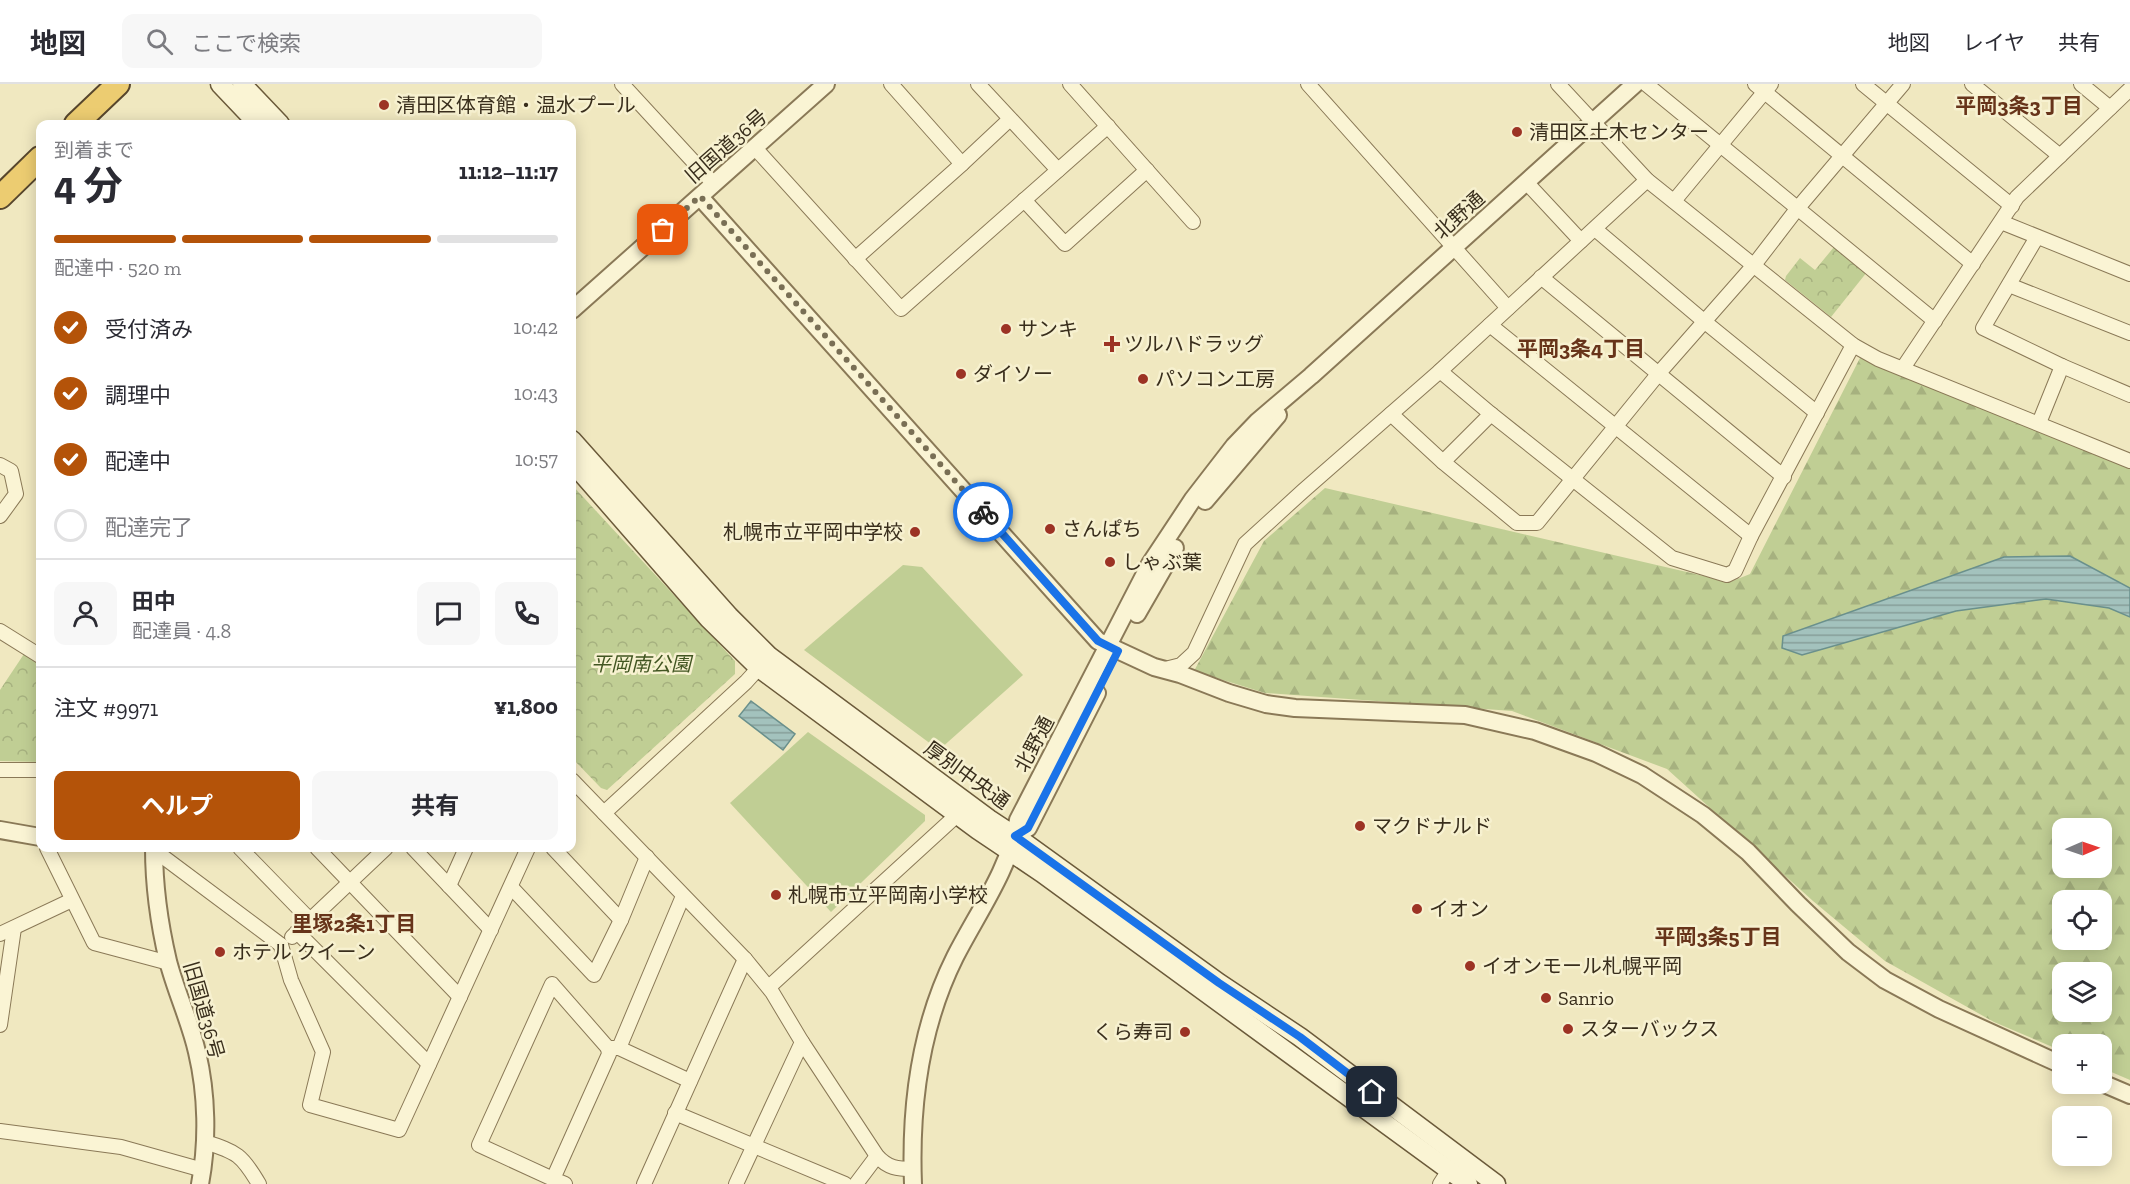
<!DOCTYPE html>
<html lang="ja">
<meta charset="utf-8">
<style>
body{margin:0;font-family:"Zilla Slab","Noto Sans JP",serif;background:#f7f7f7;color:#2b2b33;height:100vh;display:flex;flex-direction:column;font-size:22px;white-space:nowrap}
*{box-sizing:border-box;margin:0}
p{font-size:20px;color:#7c7c81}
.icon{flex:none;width:33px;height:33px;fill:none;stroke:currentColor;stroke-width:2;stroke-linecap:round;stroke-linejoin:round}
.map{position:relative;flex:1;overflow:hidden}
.details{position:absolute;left:36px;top:36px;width:540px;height:732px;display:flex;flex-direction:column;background:#fff;border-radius:12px;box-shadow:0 3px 15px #0003}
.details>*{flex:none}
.needle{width:39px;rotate:88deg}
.buttons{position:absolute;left:2052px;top:734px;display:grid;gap:12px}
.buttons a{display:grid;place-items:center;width:60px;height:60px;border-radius:12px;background:#fff;box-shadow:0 3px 15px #0003;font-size:30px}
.pin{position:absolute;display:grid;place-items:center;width:51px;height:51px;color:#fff;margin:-26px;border-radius:12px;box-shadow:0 3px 9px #0006}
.courier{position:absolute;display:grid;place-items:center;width:60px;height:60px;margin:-30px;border:4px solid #1a73e8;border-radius:50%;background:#fff;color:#222;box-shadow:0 2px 8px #0007}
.head em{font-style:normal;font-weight:700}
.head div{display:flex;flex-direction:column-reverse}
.head{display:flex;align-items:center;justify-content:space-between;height:102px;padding:0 18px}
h1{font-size:39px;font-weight:700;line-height:45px}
.bar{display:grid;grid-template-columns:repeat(4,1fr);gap:9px 6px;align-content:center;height:72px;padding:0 18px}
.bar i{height:8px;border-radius:4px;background:#e1e1e2}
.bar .current{background:#b45309}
.bar p{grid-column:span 4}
.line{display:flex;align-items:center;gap:15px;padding:0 18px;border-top:2px solid #e1e1e2}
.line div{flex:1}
.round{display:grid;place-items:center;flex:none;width:63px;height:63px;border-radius:12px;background:#f7f7f7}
ol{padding:0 18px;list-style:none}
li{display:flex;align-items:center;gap:18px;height:66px}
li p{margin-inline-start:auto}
li .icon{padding:6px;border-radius:50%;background:#b45309;color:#fff;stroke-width:4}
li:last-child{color:#7c7c81}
li i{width:33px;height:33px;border:3px solid #e1e1e2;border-radius:50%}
.primary-button{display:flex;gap:12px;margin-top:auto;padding:12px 18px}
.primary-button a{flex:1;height:69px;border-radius:12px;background:#b45309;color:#fff;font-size:24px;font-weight:700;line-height:69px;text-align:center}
.primary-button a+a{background:#f7f7f7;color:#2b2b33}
header{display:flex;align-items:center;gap:36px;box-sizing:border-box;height:84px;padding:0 30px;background:#fff;border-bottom:2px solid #e1e1e2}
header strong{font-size:28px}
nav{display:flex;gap:33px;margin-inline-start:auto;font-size:21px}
.search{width:420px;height:54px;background:#f7f7f7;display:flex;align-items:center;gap:15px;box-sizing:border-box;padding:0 21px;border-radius:12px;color:#7c7c81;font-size:22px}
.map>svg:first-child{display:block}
.forest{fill:url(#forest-firs);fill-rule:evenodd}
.park{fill:url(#park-crowns)}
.garden{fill:#c0ce94}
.water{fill:url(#water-rules);stroke:#6a908c;stroke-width:1.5}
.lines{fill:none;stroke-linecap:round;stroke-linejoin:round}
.minor-casing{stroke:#8a7957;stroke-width:16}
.tertiary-casing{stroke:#8a7957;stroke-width:20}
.secondary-casing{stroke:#6b5a3a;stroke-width:21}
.trunk-casing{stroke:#57462c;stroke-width:26}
.minor{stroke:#faf4d4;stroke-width:14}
.tertiary{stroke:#faf4d4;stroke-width:16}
.secondary{stroke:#faf4d4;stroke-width:18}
.trunk{stroke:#eccc71;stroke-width:22}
.done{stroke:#796f55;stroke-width:6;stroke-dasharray:0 10.8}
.route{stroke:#1a73e8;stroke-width:8}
.poi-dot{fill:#9c3324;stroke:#f7f1d0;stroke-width:2}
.labels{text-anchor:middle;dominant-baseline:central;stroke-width:5;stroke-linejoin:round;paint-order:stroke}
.poi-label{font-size:20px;fill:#392e1c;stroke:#f7f1d0;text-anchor:start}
.street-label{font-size:20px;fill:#392e1c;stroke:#f7f1d0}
.park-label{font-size:20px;font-style:italic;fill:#425622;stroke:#f7f1d0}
.neighbourhood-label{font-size:21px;font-weight:bold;fill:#67341a;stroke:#f7f1d0}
</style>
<header>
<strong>地図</strong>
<div class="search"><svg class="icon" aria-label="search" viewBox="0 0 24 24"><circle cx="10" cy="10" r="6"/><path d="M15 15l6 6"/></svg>ここで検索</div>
<nav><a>地図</a><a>レイヤ</a><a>共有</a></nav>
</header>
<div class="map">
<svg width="2130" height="1100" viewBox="0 0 2130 1100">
<defs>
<pattern id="forest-firs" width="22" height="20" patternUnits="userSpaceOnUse" patternTransform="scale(1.5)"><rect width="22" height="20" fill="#c0ce94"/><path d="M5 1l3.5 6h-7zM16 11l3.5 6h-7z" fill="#a6b17f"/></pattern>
<pattern id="park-crowns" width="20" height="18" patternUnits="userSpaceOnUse" patternTransform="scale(1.5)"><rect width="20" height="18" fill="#c0ce94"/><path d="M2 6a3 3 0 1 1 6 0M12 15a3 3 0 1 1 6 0" fill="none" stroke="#a6b17f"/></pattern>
<pattern id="water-rules" width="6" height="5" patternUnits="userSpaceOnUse" patternTransform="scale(1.5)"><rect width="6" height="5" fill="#a3c2bd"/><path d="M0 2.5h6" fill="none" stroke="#869e99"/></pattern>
</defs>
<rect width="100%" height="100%" fill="#f0e8c0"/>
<path class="forest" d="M1861,272l13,8 256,104v612l-28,-12v-24h-40v7l-68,-29 -109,-61 -72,-60 -146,-132 -155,-58 -247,-18 -71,-22 70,-130 61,-53 405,94 20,-8zM2062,744h40v39h-40zM2062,816h40v39h-40zM2062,888h40v39h-40z"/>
<g class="park">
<polygon points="1834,163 1867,188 1831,233 1785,196 1786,192 1800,174 1815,186"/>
<polygon points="572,401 735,577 735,590 607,706 601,704 572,674"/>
<polygon points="24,570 40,581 40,678 0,677 0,606"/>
</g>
<g class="garden">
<polygon points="903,481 922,483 1023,591 939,666 804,566"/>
<polygon points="808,648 925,731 925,737 831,828 730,719"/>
</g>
<g class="water">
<polygon points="2070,472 2130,504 2130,533 2109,524 2046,515 1956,527 1802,571 1782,564 1783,552 2004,473"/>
<polygon points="751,617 795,650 783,666 739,632"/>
</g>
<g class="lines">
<defs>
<g id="minor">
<polyline points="622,0 714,100"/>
<polyline points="978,0 1058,86"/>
<polyline points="1070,0 1193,138"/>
<polyline points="1308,0 1508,224"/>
<polyline points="1558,0 1647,96 1853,261 1878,275 2130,377"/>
<polyline points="1646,0 1935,237"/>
<polyline points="1755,0 1973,180"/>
<polyline points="1863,0 2012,122"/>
<polyline points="1972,0 2060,72"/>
<polyline points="2081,0 2110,24"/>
<polyline points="756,65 901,225 1108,42"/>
<polyline points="962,80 1010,35"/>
<polyline points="1526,98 1581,157"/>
<polyline points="1024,116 1065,160 1147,86"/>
<polyline points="1674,117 1771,0"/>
<polyline points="2001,138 2130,190"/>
<polyline points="1595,145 1705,238 1817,329"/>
<polyline points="2037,153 1983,244 2062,282 2130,311"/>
<polyline points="855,175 962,80 891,0"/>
<polyline points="1541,193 1784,393"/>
<polyline points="2009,201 2130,249"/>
<polyline points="1490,241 1751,452"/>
<polyline points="1903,284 2017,113 2130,5"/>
<polyline points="1440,287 1491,330 1672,474 1727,491 1735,487 1751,452 1853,261"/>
<polyline points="1391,330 1443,378 1517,439 1537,439 1659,289 1754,181 1797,125 1903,0"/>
<polyline points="2039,339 2062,282"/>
<polyline points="1443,378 1491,330"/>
<polyline points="0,381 11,387 16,410 0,432"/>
<polyline points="0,547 40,572"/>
<polyline points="1165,585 1181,581 1194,569 1245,460 1303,407 1440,287 1647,96"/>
<polyline points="0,686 40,686"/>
<path d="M572,696l173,179 27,33 30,50 75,114c11,12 20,13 36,13"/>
<polyline points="604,729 746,598 764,578"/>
<polyline points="47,764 94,859 169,879"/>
<polyline points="240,764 310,836"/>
<polyline points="317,764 460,913"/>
<polyline points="413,764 491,846"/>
<polyline points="553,764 621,836"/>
<polyline points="154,766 281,861"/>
<polyline points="449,802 466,764"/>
<polyline points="511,803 594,891 621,836 647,773"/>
<polyline points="297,848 429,980"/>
<polyline points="0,850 72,816"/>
<polyline points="292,853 386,764"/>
<polyline points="281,861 291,896 323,968 310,1021 399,1046 528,764"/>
<polyline points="769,903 957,731"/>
<polyline points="0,941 14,844"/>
<polyline points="619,964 690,997"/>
<polyline points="675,1029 845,1100"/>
<polyline points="0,1047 121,1063 203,1086"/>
<path d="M205,1058c32,10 37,13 54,42"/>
<polyline points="553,1095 479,1061 552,900 608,964"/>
<polyline points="565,1100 553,1095 609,970 608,964 619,964 683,812"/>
<polyline points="644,1100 745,875"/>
<polyline points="736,1100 802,958"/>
<polyline points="856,1100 877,1072"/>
<polyline points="1440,1100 1449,1086"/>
</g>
<g id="tertiary">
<polyline points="700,113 1098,557 1154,583 1180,590 1229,609 1266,620 1295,624 1465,631 1535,647 1596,669 1642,691 1703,731 1748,768 1798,820 1848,868 1885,896 1939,925 2062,981"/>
<polyline points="572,226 826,0"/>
<polyline points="1205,417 1278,331"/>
<polyline points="1137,530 1175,464"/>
<polyline points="0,746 40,753"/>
<polyline points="1015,752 1028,744 1097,609"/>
<path d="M154,764c0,38 5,75 14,113 8,31 22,60 29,91 10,42 11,90 3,132"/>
<polyline points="2102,999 2130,1011"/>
<path d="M913,1100c-3,-78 7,-157 42,-227 23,-45 54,-87 63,-137l132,-256 43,-65 41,-53 24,-25 53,-45 324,-292"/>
</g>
<g id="secondary">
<polyline points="220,0 258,40"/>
<polyline points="242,0 280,40"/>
<polyline points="572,356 729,532 769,572 989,735 1021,756 1219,899 1300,953 1496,1100"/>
<polyline points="572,378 709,535 759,584 978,746 1042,789 1468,1100"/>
</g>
<g id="trunk">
<polyline points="76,40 118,0"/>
<polyline points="0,113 40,74"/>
</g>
</defs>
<use href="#minor" class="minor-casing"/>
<use href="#tertiary" class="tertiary-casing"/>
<use href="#secondary" class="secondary-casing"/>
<use href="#trunk" class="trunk-casing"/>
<use href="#minor" class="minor"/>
<use href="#tertiary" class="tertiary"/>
<use href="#secondary" class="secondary"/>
<use href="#trunk" class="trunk"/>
</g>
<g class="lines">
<polyline class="done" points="663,146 700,112 983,428"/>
<polyline class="route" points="983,428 1098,557 1118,567 1028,744 1015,752 1219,899 1300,953 1372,1008"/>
</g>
<g class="poi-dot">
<circle cx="384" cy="21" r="6"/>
<circle cx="1517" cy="48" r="6"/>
<circle cx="1006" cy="245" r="6"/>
<path d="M1109 251h6v6h6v6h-6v6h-6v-6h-6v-6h6z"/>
<circle cx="961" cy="290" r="6"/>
<circle cx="1143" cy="295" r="6"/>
<circle cx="1050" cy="445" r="6"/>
<circle cx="915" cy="448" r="6"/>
<circle cx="1110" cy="478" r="6"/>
<circle cx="1360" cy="742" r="6"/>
<circle cx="776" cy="811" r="6"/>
<circle cx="1417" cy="825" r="6"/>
<circle cx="220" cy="868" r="6"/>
<circle cx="1470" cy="882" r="6"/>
<circle cx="1546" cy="914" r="6"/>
<circle cx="1568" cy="945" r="6"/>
<circle cx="1185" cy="948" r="6"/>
</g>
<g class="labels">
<g class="poi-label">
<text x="396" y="21">清田区体育館・温水プール</text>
<text x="1529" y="48">清田区土木センター</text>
<text x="1018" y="245">サンキ</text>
<text x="1124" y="260">ツルハドラッグ</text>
<text x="973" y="290">ダイソー</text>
<text x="1155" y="295">パソコン工房</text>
<text x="1062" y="445">さんぱち</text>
<text x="903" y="448" text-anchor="end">札幌市立平岡中学校</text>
<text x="1122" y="478">しゃぶ葉</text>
<text x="1372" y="742">マクドナルド</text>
<text x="788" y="811">札幌市立平岡南小学校</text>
<text x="1429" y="825">イオン</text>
<text x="232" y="868">ホテル クイーン</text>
<text x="1482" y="882">イオンモール札幌平岡</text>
<text x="1558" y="914">Sanrio</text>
<text x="1580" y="945">スターバックス</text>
<text x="1173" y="948" text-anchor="end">くら寿司</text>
</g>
<g class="street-label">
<text transform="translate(726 62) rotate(-41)">旧国道36号</text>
<text transform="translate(1459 131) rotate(-42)">北野通</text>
<text transform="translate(1034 660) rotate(-62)">北野通</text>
<text transform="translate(967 691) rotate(36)">厚別中央通</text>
<text transform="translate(204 926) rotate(74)">旧国道36号</text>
</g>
<g class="park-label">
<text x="641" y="580">平岡南公園</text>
</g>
<g class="neighbourhood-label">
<text x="2019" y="21">平岡3条3丁目</text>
<text x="1581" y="264">平岡3条4丁目</text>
<text x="354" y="839">里塚2条1丁目</text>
<text x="1718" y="852">平岡3条5丁目</text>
</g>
</g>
</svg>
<div class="buttons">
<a><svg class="needle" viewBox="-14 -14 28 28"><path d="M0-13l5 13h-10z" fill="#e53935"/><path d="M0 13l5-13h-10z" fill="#7c7c81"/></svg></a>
<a><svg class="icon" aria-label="locate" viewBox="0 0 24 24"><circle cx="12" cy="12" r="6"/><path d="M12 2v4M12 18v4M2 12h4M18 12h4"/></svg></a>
<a><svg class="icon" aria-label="layers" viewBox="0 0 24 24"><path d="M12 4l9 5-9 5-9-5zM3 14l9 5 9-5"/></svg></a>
<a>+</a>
<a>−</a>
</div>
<div class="pin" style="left:663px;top:146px;background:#ea580c"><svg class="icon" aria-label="bag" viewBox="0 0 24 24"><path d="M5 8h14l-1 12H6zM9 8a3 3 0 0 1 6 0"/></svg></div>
<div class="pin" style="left:1372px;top:1008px;background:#1f2937"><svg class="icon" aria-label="home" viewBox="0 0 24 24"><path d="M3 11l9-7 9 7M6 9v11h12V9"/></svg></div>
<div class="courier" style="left:983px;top:428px"><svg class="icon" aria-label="bike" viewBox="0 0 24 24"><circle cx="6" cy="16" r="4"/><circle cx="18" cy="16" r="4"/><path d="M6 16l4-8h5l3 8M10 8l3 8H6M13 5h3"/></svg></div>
<section class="details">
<div class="head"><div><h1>4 分</h1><p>到着まで</p></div><em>11:12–11:17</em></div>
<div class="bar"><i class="current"></i><i class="current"></i><i class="current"></i><i></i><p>配達中 · 520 m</p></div>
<ol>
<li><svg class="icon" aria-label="check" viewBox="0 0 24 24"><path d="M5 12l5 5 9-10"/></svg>受付済み<p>10:42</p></li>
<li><svg class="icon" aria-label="check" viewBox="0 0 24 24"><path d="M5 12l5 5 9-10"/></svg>調理中<p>10:43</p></li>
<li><svg class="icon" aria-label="check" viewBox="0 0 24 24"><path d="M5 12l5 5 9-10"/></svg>配達中<p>10:57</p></li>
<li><i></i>配達完了</li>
</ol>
<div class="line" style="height:108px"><a class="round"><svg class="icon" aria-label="person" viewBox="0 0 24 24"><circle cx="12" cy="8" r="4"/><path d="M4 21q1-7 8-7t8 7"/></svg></a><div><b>田中</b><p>配達員 · 4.8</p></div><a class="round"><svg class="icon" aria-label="chat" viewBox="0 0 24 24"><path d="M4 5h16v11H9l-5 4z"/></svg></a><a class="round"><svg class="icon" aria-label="phone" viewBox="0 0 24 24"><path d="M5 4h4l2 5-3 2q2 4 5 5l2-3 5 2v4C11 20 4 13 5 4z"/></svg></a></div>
<div class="line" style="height:78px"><div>注文 #9971</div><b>¥1,800</b></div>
<div class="primary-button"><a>ヘルプ</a><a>共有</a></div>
</section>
</div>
